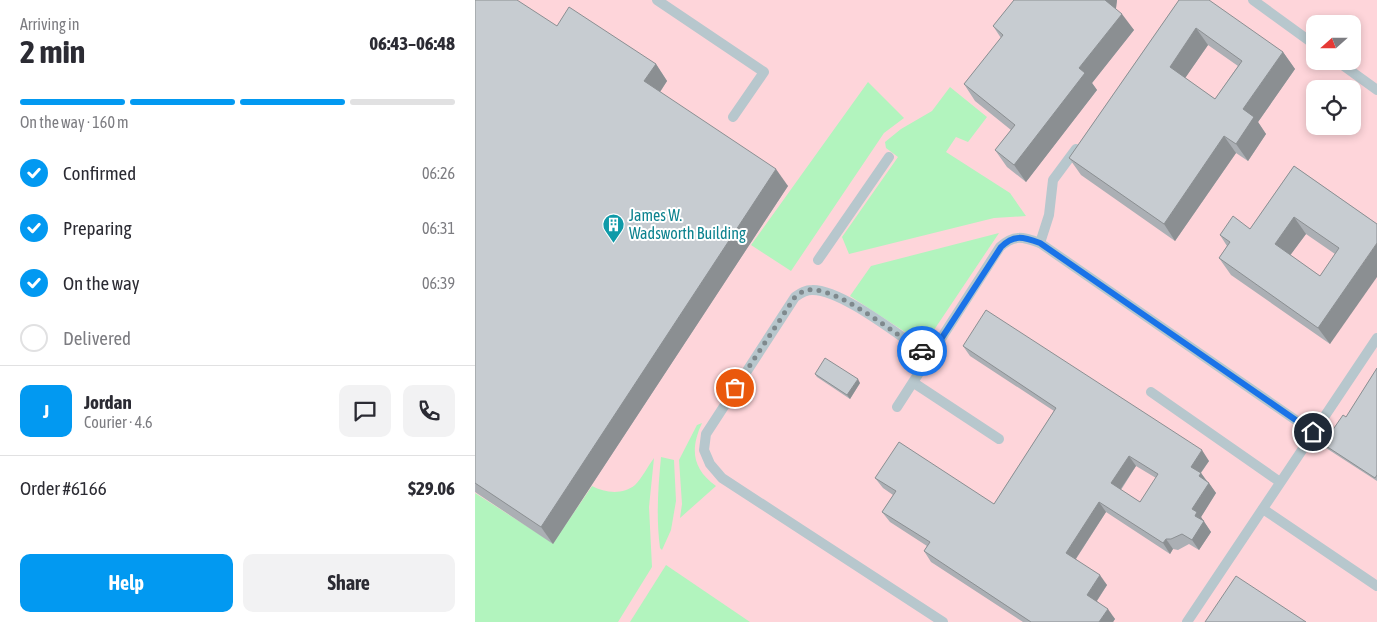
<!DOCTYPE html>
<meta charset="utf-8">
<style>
body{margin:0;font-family:"Asap Condensed",sans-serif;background:#f2f2f3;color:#2b2b33;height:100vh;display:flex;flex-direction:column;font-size:19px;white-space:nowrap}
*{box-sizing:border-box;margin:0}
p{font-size:16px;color:#7c7c81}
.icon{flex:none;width:28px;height:28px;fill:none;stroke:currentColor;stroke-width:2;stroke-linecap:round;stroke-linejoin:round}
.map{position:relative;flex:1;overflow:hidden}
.drawer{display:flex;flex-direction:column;background:#fff;width:475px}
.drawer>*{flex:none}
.needle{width:32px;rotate:249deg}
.tools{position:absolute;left:831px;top:15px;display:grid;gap:10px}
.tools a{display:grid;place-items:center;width:55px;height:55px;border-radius:10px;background:#fff;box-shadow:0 2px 8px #0003;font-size:25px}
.pin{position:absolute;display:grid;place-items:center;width:42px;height:42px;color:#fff;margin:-21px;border:2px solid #fff;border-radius:50%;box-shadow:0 1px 5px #0007}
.courier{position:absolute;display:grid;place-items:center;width:50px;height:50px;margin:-25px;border:4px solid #1a73e8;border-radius:50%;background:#fff;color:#222;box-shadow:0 1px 6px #0007}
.headline em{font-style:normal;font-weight:700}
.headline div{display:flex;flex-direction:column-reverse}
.headline{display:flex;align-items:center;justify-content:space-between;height:85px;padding:0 20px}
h1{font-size:32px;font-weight:700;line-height:38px}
.bar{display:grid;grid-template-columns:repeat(4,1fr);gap:8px 5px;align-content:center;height:60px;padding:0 20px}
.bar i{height:6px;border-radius:4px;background:#e1e1e2}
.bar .selected{background:#0299f1}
.bar p{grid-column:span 4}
.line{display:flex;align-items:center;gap:12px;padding:0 20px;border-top:1px solid #e1e1e2}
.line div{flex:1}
.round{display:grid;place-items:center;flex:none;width:52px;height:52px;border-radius:10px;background:#f2f2f3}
ol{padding:0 20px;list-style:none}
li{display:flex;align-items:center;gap:15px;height:55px}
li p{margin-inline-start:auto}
li .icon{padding:5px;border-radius:50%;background:#0299f1;color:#fff;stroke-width:4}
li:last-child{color:#7c7c81}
li i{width:28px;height:28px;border:2px solid #e1e1e2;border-radius:50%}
.button{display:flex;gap:10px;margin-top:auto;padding:10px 20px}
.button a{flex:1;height:58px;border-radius:10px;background:#0299f1;color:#fff;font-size:20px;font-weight:700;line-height:58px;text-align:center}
.button a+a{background:#f2f2f3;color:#2b2b33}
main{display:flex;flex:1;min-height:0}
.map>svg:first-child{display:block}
.medical{fill:#fed5da;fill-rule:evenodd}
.green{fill:#b2f4be}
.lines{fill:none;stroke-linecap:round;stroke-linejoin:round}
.lane{stroke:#b7c7cd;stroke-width:10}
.wall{fill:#abafb4;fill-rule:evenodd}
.shaded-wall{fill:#8b8f92}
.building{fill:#c7ccd1;stroke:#8b8f92;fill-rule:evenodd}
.done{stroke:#7f898d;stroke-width:5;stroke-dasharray:0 9}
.route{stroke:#1a73e8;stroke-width:6}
.labels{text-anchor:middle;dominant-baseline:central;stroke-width:4;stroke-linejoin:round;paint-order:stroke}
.culture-label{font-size:16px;fill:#0d838f;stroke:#fff;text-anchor:start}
</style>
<main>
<section class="drawer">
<div class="headline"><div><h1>2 min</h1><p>Arriving in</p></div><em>06:43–06:48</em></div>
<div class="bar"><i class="selected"></i><i class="selected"></i><i class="selected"></i><i></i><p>On the way · 160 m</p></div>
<ol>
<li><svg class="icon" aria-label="check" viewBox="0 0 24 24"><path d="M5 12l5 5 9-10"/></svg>Confirmed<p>06:26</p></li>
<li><svg class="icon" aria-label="check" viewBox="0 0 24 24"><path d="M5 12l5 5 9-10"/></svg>Preparing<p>06:31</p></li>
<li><svg class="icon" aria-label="check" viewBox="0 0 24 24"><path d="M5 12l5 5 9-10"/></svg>On the way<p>06:39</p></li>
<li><i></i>Delivered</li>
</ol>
<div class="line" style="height:90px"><b class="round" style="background:#0299f1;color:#fff">J</b><div><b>Jordan</b><p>Courier · 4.6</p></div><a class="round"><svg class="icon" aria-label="chat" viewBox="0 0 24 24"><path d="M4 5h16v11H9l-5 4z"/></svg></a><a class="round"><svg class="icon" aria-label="phone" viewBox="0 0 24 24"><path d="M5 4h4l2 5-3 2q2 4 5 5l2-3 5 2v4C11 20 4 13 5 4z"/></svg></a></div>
<div class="line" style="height:65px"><div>Order #6166</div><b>$29.06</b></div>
<div class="button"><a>Help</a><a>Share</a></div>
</section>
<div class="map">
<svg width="902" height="622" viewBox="0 0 902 622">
<rect width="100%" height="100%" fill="#efebeb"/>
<path class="medical" d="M0,0h902v622h-902zM840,24h38v37h-38zM840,89h38v37h-38z"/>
<g class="green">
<polygon points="393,82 429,118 409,133 316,271 276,245"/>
<polygon points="475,87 512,117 493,142 481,137 471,152 535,193 551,216 519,218 374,254 367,237 423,157 411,148 410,142 426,129 457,111"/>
<polygon points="524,233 459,330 447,333 430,332 375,296 396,266"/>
<path d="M227,423c-12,26 -10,46 14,63l-36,32 2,-14 -3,-44 18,-35z"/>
<path d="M186,457l13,3 2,41 -5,29 -9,20 -2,-2c-4,-30 -2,-60 1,-91z"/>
<path d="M179,458l-5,49 3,60 -34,55h-143v-129l78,50 39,-57c13,7 31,9 43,-1 7,-7 13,-19 19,-27z"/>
<polygon points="191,565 275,622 155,622"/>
</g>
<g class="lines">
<g class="lane">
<polyline points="182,0 289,72 258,117"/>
<polyline points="778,0 840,45"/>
<polyline points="862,61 902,90"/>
<polyline points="565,243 574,215 578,180 601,149"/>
<polyline points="343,260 414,157"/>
<path d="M455,356c-27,-17 -88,-67 -118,-66 -7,0 -11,3 -17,7l-89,137 -2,16 6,14 12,14 221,144"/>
<polyline points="439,383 524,439"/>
<polyline points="676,392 805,482"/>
<path d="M422,407l103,-160c14,-13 23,-10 40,-4l273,189"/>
<polyline points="788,509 902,586"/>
<polyline points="712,622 902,338"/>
</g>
</g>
<g class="wall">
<polygon points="0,0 181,64 192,81 185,92 313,186 78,544 0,492"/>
<polygon points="539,0 642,0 641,9 659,30 617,83 622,90 551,182 532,167 520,150 536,130 500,101 489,84 526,38 518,26"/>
<path d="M704,0l104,52 12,17 -37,53 8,12 -18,27 -12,-8 -61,88 -94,-66 -12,-17zM733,45l30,21 -23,33 -30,-21z"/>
<path d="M819,166l83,58 -47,120 -99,-69 -12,-17 8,-12 -7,-11 30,-6zM831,234l29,20 -15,22 -30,-21z"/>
<path d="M488,346l246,115 -8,12 15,20 -15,24 10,15 -12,18 -10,-6 -11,6 -5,-1 -3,5 -64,-42 -30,47 31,26 -10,16 18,18 -2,3h-90l-92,-60 -7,-11 3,-5 -37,-24 -8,-10 11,-17 -10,-7 -8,-10 119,26 60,-93 -84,-55zM661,466l20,12 -16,24 -19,-12z"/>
<polygon points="902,368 902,481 851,448 848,444 871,417"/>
<polygon points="340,374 385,383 375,399 342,377"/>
</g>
<g class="shaded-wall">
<polygon points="629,0 642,0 640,15"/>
<polygon points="647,14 659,30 617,83 622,90 551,182 539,165 604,68"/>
<polygon points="721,28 733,45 706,84 695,67"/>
<polygon points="808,52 820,69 783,122 791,134 773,161 761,144 768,109"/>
<polygon points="181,64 192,81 181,98 169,81"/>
<polygon points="749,136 761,153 700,241 689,224"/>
<polygon points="301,169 313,186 78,544 66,527"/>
<polygon points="819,217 831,234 811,261 800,244"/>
<polygon points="902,243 902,277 855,344 843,328"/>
<polygon points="383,379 385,383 375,399 372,395"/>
<polygon points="727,450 734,461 724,475 726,473 733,483 731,486 716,467"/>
<polygon points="654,456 661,466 643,493 636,483"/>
<polygon points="734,483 741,493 726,517 736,532 724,550 717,540 717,509"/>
<polygon points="624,502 631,512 598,563 591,553"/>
<polygon points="691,539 698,549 695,554 688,543"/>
<polygon points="625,575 632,585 619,605 612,595"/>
<polygon points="633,609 640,619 638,622 624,622"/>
</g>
<g class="building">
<polygon points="0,0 42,0 82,26 94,7 181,64 169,81 301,169 66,527 0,483"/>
<polygon points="539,0 630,0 647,14 604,68 610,73 539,165 520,150 540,125 489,84 528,35 518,26"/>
<path d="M704,0h30l74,52 -40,57 11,8 -18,27 -12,-8 -60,88 -95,-66zM721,28l46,33 -27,38 -45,-32z"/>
<path d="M819,166l83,58v19l-59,85 -99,-70 11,-16 -10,-7 13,-19 17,13zM819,217l45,31 -19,28 -45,-32z"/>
<path d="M511,310l216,140 -11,17 10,6 -2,3 10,7 -17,26 5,3 -2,4 9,5 -12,19 -10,-6 -11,5h-5l-3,4 -64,-41 -33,51 34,22 -13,20 21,14 -9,13h-68l-107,-71 6,-9 -48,-30 14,-21 -21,-13 24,-36 95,62 62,-96 -93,-62zM654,456l29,18 -18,28 -29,-19z"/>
<polygon points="350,358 383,379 372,395 340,374"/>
<polygon points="902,368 902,475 900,478 848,444 868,415 871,417"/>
<polygon points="761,576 831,622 730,622"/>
</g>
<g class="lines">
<path class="done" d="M260,388l60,-91c3,-2 6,-5 9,-6 28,-10 93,45 118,60"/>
<path class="route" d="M447,351l8,5 71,-109c13,-13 22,-10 39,-4l273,189"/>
</g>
<defs>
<symbol id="building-pin" viewBox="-11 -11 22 30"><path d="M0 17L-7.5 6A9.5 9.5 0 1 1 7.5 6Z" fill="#0f9aa8" stroke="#fff"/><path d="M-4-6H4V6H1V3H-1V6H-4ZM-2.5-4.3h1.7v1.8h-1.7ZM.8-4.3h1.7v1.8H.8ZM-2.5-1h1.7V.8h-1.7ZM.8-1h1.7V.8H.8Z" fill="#fff"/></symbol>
</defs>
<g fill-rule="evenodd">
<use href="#building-pin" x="126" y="212" width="25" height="34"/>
</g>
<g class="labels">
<g class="culture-label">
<text x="154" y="215">James W.<tspan x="154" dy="18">Wadsworth Building</tspan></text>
</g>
</g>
</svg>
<div class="tools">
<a><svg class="needle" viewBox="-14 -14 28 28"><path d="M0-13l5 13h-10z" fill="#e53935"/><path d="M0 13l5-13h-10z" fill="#7c7c81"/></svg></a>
<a><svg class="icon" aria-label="locate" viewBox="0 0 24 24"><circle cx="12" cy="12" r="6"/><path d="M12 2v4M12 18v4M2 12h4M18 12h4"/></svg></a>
</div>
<div class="pin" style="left:260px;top:388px;background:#ea580c"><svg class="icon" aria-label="bag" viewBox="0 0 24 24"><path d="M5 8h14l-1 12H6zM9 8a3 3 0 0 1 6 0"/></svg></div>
<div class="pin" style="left:838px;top:432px;background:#1f2937"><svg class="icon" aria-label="home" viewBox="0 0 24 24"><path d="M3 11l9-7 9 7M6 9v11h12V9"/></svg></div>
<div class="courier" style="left:447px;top:351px"><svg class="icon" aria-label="car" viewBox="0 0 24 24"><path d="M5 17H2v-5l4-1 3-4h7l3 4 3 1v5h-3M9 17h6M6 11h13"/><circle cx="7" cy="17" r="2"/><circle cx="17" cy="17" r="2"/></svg></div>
</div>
</main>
